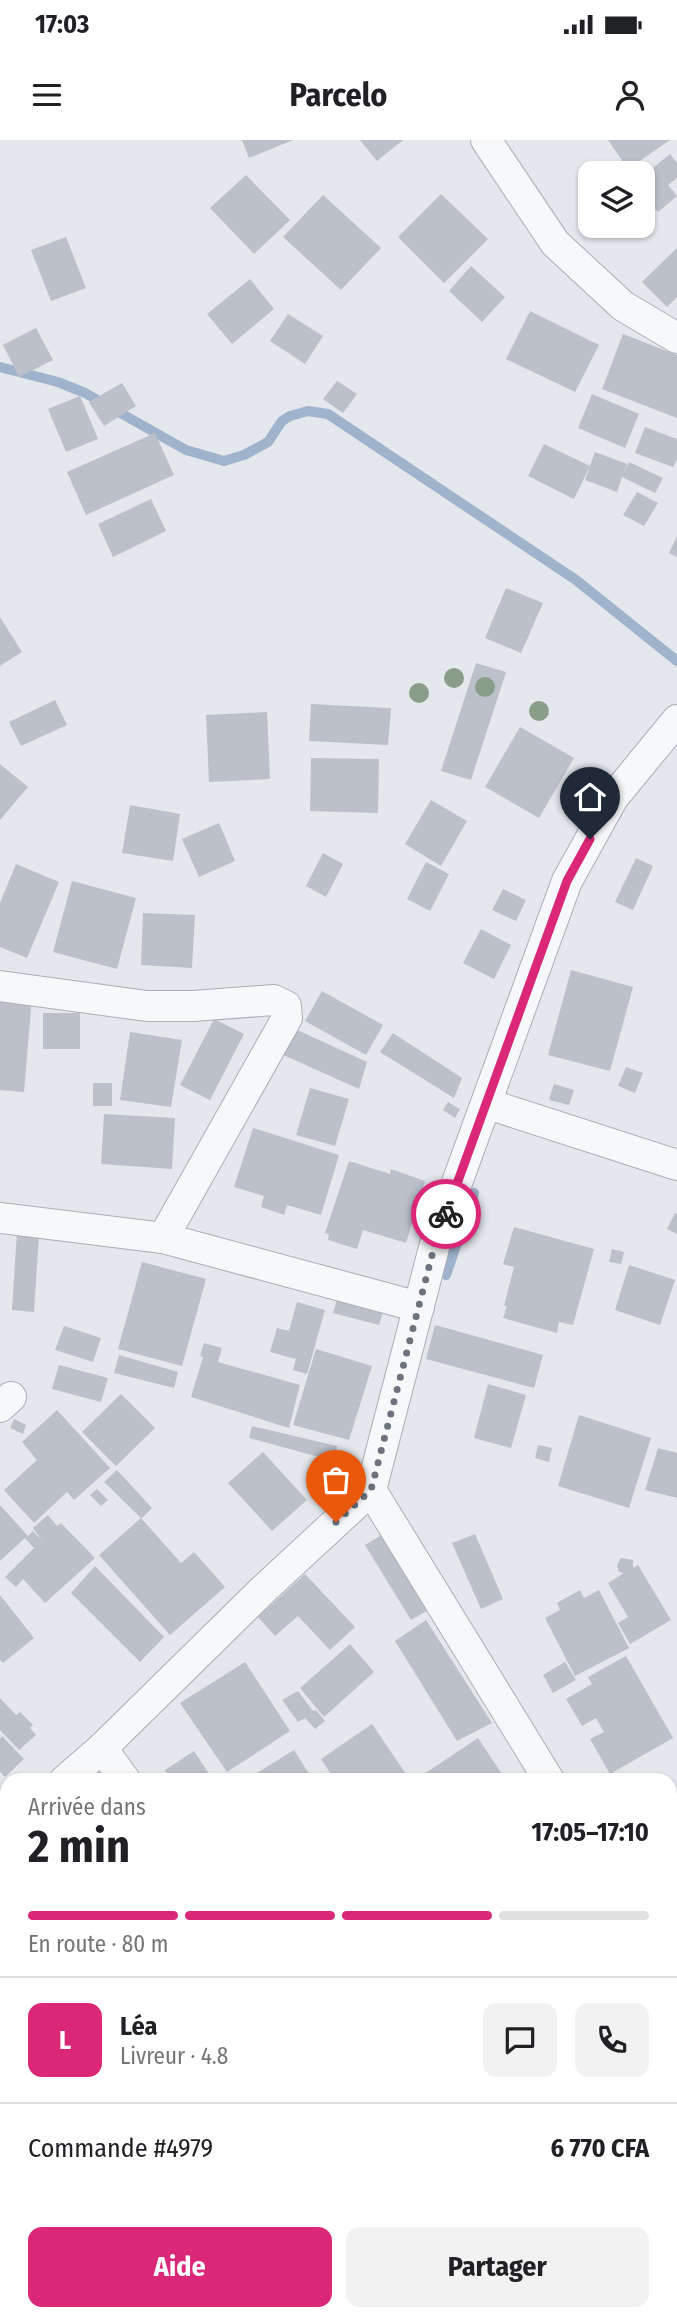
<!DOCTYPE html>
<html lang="fr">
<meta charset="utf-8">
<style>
body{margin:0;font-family:"Fira Sans Condensed",sans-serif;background:#f2f2f2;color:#202124;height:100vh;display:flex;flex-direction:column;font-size:26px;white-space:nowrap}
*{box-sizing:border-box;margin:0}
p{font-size:23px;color:#757577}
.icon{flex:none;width:38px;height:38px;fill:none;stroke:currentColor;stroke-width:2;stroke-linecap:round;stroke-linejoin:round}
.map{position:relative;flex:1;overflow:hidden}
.side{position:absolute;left:0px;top:1633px;width:677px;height:548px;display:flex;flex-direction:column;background:#fff;border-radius:21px 21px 0 0;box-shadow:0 2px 5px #0004}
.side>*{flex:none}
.buttons{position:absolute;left:578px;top:21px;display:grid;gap:14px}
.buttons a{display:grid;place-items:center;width:77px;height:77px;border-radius:14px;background:#fff;box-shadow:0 2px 5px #0004;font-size:35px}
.pin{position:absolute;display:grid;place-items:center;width:60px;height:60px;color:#fff;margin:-72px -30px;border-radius:50% 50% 50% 0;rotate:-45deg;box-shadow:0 0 7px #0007}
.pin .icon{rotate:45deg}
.courier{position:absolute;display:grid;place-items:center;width:70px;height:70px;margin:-35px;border:5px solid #db2777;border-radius:50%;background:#fff;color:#222;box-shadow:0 2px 9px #0007}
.summary em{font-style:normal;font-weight:700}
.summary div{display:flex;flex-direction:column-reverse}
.summary{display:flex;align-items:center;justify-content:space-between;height:119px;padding:0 28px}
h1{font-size:46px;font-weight:700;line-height:52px}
.bar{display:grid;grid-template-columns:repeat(4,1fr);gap:10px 7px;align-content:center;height:84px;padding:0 28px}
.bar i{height:9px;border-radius:5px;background:#e0e0e0}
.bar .on{background:#db2777}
.bar p{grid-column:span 4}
.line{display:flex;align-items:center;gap:18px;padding:0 28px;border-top:2px solid #e0e0e0}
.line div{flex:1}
.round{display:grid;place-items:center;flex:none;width:74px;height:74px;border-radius:14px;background:#f2f2f2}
.action{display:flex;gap:14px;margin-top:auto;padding:14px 28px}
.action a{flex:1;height:80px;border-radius:14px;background:#db2777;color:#fff;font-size:28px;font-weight:700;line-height:80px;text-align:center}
.action a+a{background:#f2f2f2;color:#202124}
.status{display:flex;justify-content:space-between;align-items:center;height:49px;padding:0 35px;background:#fff;direction:ltr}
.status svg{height:19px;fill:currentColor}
header{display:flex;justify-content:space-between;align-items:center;height:91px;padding:0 28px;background:#fff;font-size:32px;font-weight:700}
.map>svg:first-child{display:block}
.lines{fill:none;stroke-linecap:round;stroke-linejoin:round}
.stream{stroke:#9fb4cc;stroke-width:10}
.building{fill:#bbc0ca}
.minor-casing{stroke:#a9aeb7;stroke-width:32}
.minor{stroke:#f7f8fa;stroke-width:30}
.tree{fill:#899d89}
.done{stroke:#6c737f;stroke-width:7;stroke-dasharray:0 12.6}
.route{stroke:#db2777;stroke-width:9}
</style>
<div class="status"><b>17:03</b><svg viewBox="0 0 49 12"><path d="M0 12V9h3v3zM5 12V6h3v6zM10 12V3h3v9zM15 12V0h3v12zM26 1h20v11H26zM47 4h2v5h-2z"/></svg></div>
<header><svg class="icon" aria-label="menu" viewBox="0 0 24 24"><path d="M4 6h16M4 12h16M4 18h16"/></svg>Parcelo<svg class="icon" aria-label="person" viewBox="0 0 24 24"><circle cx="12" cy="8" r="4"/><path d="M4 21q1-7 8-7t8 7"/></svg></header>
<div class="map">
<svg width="677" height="2180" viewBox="0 0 677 2180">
<rect width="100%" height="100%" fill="#e4e7ec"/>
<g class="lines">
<g class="stream">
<polyline points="0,227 58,242 85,253 186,310 224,321 244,315 268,302 282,281 290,276 308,271 328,274 576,440 677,521"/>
<polyline points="446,1135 474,1053"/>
</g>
</g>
<g class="building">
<polygon points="242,0 293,0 249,18"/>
<polygon points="360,0 403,0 377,21"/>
<polygon points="608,0 670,0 628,29"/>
<polygon points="670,14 677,23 677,38 668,45 677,56 658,72 642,54 642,37"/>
<polygon points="246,35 290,80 254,114 210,68"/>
<polygon points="441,54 488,99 444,143 398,97"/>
<polygon points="323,55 381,108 341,150 283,97"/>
<polygon points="66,97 86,148 51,161 31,110"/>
<polygon points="677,108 677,157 667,167 642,142"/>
<polygon points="471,126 505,157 482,182 449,151"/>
<polygon points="250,139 274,169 232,204 207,174"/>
<polygon points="530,171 599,205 575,252 506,219"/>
<polygon points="288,174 323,196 305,224 270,201"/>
<polygon points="36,188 53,220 19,237 3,205"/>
<polygon points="623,194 677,215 677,278 602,249"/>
<polygon points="337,241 357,254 343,273 323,259"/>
<polygon points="122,243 136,266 104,286 89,262"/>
<polygon points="592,254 639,274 625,308 578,288"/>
<polygon points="80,256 98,299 66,312 48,269"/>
<polygon points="645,287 677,299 677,319 673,327 635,313"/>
<polygon points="155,293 174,335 86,375 67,332"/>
<polygon points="544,304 590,326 574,359 528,336"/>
<polygon points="595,312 627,324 624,333 629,322 663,338 655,353 622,337 617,352 585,340"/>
<polygon points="637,352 658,363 644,386 623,375"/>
<polygon points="151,359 166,391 113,417 98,384"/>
<polygon points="677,396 677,417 669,413"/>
<polygon points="506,448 543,463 521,513 485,498"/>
<polygon points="0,477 22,512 0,526"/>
<polygon points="476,523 506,532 471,640 441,631"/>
<polygon points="55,560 67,585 21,606 9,582"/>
<polygon points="311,564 391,568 388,605 309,601"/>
<polygon points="267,572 270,639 209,642 206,575"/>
<polygon points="520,587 574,618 539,678 485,647"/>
<polygon points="311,618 379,619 378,673 310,671"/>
<polygon points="0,624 28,647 0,680"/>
<polygon points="431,660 467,681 441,726 405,704"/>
<polygon points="130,665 180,674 173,721 122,713"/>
<polygon points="219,683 235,721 199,737 182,699"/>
<polygon points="323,713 343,724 326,757 306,746"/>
<polygon points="636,718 653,726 633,770 615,762"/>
<polygon points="426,722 449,734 430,771 407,759"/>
<polygon points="16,724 59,742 27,818 0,807 0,763"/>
<polygon points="72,741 136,758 117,829 53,812"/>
<polygon points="503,749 526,760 516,781 492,770"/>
<polygon points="143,773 195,775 192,828 141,825"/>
<polygon points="481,789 511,805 494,839 463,823"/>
<polygon points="571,830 633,847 610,931 548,915"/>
<polygon points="322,851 383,885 366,915 305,881"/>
<polygon points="0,853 32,857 24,952 0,950"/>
<rect x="43" y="873" width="37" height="36"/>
<polygon points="214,879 244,894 210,960 180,945"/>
<polygon points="295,889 367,922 359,949 279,913"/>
<polygon points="130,892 182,900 171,967 120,960"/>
<polygon points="393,893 462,938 454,958 380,912"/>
<polygon points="626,927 643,933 635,953 618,946"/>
<rect x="93" y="943" width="19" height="23"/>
<polygon points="554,944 574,950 569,965 549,960"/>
<polygon points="310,948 349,959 335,1006 296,995"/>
<polygon points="448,962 460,969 455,978 443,970"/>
<polygon points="104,974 175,978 172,1029 101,1024"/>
<polygon points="253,988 339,1015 321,1075 287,1065 284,1075 261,1067 264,1056 234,1047"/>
<polygon points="349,1021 390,1034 391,1029 425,1041 406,1103 363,1090 357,1109 328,1100 329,1094 325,1093"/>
<polygon points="675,1073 677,1074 677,1094 667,1089"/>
<polygon points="514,1087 594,1109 573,1185 559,1182 557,1193 503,1178 507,1166 504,1166 514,1127 503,1124"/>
<polygon points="17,1092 39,1094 34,1172 12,1170"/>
<polygon points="612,1109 624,1112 621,1124 609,1122"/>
<polygon points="142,1122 206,1139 182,1226 118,1209"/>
<polygon points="629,1125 675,1140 660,1185 615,1170"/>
<polygon points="338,1156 384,1168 379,1185 333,1173"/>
<polygon points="297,1162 325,1170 307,1234 293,1230 296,1219 270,1212 277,1188 289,1191"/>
<polygon points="435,1185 543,1215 534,1248 426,1219"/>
<polygon points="64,1186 101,1198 93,1222 55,1210"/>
<polygon points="204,1203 222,1208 218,1222 300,1245 289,1288 191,1257 203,1217 200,1216"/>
<polygon points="316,1209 372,1226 349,1300 293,1285"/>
<polygon points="119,1215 178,1232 174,1248 114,1233"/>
<polygon points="59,1225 108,1238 101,1262 52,1249"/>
<polygon points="488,1244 526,1255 511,1308 474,1298"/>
<polygon points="121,1254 155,1288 116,1326 82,1292"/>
<polygon points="57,1270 110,1328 74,1360 67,1352 34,1383 4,1350 37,1320 22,1302"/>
<polygon points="579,1275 651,1298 629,1368 558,1346"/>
<polygon points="14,1279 26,1285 23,1294 10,1288"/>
<polygon points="252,1286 337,1306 334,1321 249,1298"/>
<polygon points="538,1305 552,1308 549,1322 535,1318"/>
<polygon points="658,1308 677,1313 677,1358 645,1350"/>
<polygon points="263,1312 307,1360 272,1391 228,1343"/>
<polygon points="117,1330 152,1368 143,1377 141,1378 104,1342"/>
<polygon points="97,1349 108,1360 101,1366 90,1355"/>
<polygon points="0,1365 28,1396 33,1391 42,1400 33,1388 48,1375 57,1386 61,1383 95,1418 45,1463 23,1439 16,1447 5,1437 34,1408 25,1398 0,1421"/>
<polygon points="141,1378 181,1423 194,1412 225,1447 170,1495 99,1415"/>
<polygon points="388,1391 434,1467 411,1480 365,1405"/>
<polygon points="475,1394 503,1459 481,1469 452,1403"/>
<polygon points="621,1418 633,1420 633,1428 638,1425 671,1480 630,1504 618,1483 628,1477 608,1443 624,1433 619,1432 617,1425"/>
<polygon points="95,1426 164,1497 140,1522 71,1453"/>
<polygon points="305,1434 355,1487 330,1510 298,1476 275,1496 258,1477"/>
<polygon points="580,1450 584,1458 599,1450 629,1508 575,1536 545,1478 560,1470 557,1463"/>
<polygon points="0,1455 34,1498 3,1523 0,1520"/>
<polygon points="426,1480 492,1583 457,1601 395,1501"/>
<polygon points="350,1504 374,1532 324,1577 300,1548"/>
<polygon points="626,1516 673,1598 610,1634 590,1599 604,1592 596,1578 582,1586 566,1559 592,1544 588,1537"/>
<polygon points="245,1522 290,1591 227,1632 180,1563"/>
<polygon points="565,1522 576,1540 553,1553 543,1535"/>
<polygon points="298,1551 313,1571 316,1570 325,1581 315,1589 305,1578 298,1582 282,1560"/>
<polygon points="0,1558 16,1575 20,1572 33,1585 30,1588 36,1595 19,1610 0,1590"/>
<polygon points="372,1584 410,1640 335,1640 321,1619"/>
<polygon points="2,1596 24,1619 5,1637 0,1632 0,1599"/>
<polygon points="478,1598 506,1640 415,1640"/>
<polygon points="294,1610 313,1640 261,1640 257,1633"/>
<polygon points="194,1611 213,1640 165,1640 170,1637 165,1630"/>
<polygon points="7,1727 7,1747 0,1750 0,1730"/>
<polygon points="0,1901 7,1910 7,1918 0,1923"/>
<polygon points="0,2132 7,2133 7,2174 18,2174 17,2180 0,2180"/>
<polygon points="105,2174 134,2174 121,2180 108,2180"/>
<polygon points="204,2174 237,2174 226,2180 203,2180 200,2175"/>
</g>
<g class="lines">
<defs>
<g id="minor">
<polyline points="486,0 555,103 623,166 677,198"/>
<polyline points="0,846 147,866 193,866 274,860 286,866 287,878 163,1098"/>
<polyline points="488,964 677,1025"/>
<polyline points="0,1078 163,1098 419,1167"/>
<polyline points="0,1267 11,1257"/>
<polyline points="371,1350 436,1100 567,741 613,658 677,580"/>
<polyline points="102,1608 125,1640"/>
<polyline points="65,1640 102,1608 265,1448 371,1350 549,1640"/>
<polyline points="0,1696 7,1690"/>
<polyline points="670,1837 677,1848"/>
<polyline points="670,2024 677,2018"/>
<polyline points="0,2087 7,2098"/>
<polyline points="54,2174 58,2180"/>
<polyline points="495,2180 502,2174"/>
</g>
</defs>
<use href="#minor" class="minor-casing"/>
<use href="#minor" class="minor"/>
</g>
<g class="tree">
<circle cx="454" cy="538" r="10"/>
<circle cx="485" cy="547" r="10"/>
<circle cx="419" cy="553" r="10"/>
<circle cx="539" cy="571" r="10"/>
</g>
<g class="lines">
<polyline class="done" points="336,1382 371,1350 436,1100 446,1074"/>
<polyline class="route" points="446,1074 567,741 590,699"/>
</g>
</svg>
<div class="buttons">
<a><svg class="icon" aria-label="layers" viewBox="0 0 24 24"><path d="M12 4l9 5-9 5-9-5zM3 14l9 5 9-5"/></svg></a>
</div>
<div class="pin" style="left:336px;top:1382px;background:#ea580c"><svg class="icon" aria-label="bag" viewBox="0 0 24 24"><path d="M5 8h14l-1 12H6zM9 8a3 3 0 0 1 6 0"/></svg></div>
<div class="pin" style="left:590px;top:699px;background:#1f2937"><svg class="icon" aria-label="home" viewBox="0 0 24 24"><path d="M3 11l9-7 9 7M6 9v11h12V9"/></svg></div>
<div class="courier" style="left:446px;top:1074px"><svg class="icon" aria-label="bike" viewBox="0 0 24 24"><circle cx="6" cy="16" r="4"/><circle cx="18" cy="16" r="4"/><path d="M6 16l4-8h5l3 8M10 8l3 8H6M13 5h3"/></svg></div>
<section class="side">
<div class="summary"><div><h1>2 min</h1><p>Arrivée dans</p></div><em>17:05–17:10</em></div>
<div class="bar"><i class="on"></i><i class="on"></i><i class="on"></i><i></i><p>En route · 80 m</p></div>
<div class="line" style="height:126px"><b class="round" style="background:#db2777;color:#fff">L</b><div><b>Léa</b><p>Livreur · 4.8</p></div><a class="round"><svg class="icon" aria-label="chat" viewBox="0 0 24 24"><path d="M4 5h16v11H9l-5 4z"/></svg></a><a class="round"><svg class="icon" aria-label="phone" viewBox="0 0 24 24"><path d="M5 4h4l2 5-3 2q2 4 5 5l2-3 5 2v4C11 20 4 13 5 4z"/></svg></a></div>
<div class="line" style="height:91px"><div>Commande #4979</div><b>6 770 CFA</b></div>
<div class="action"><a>Aide</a><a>Partager</a></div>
</section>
</div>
